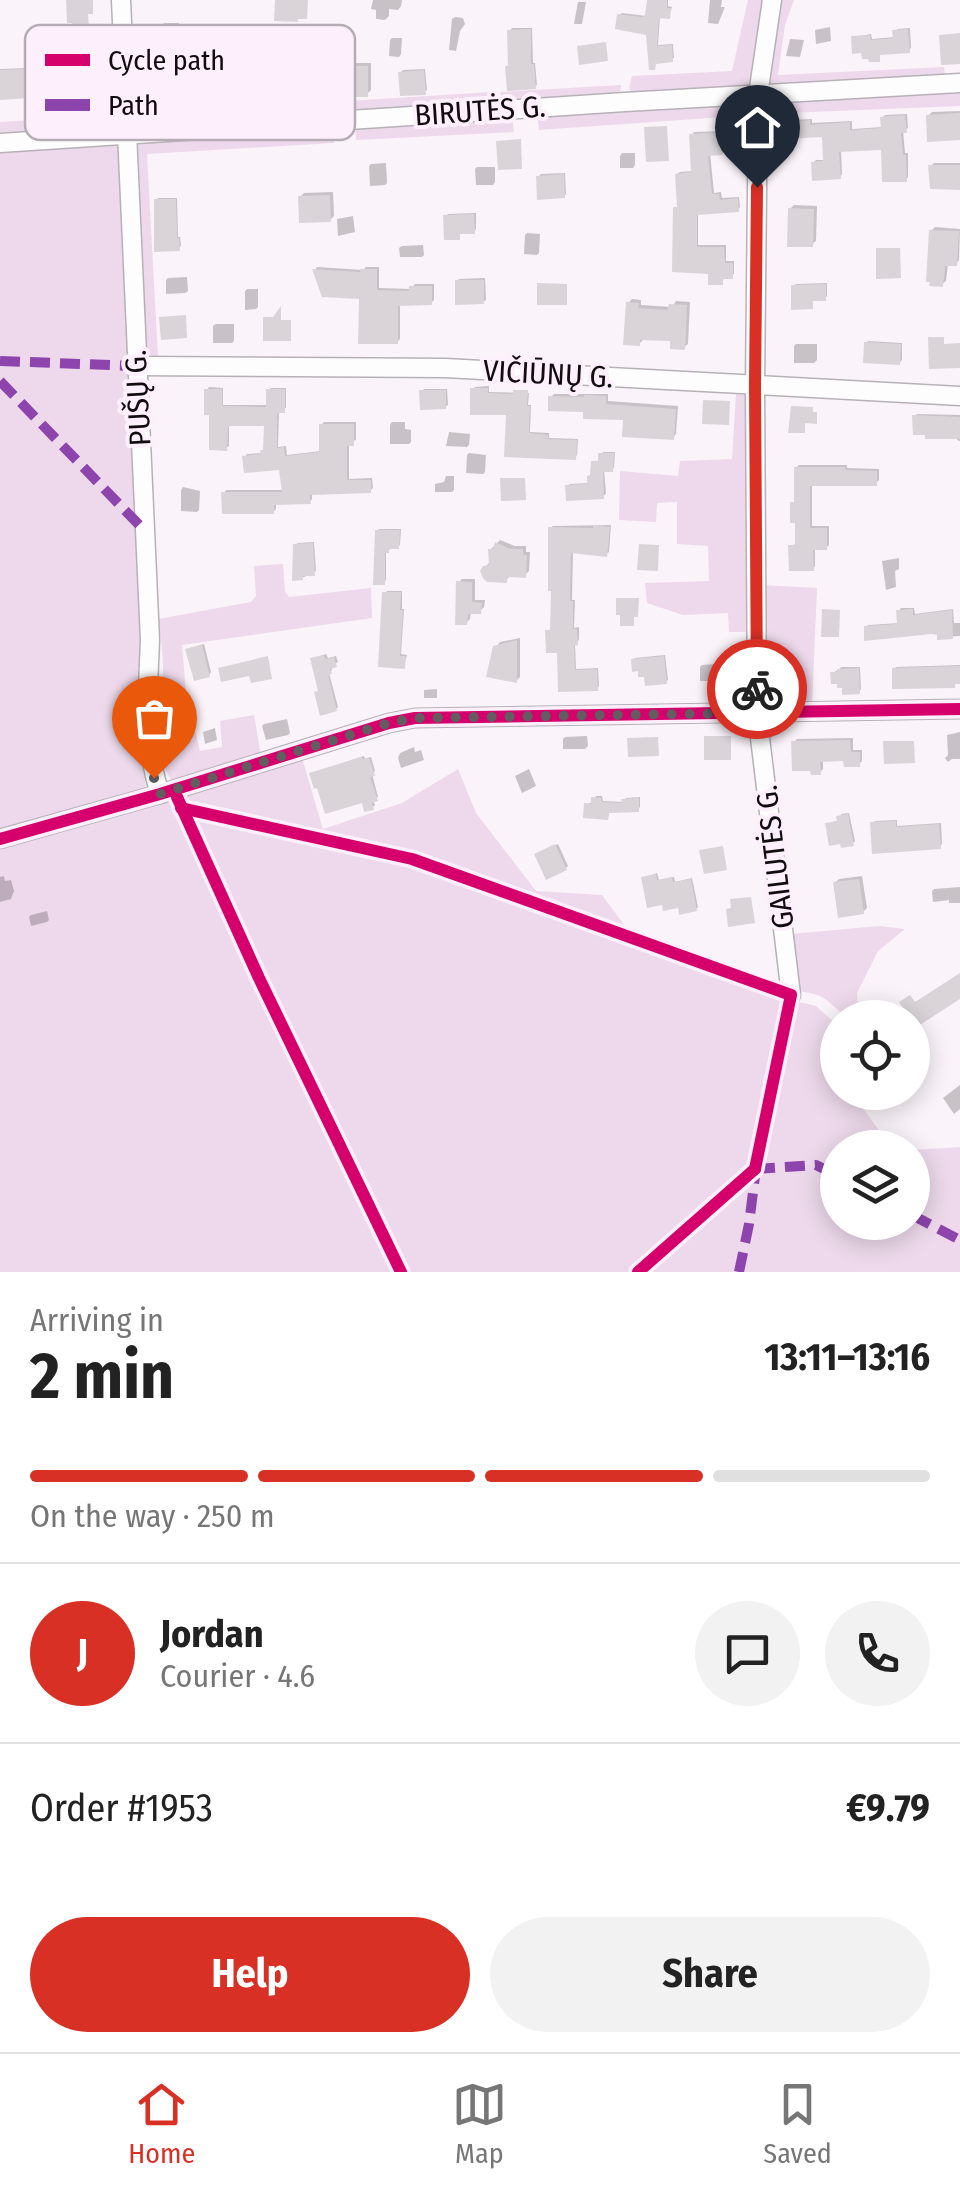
<!DOCTYPE html>
<meta charset="utf-8">
<style>
body{margin:0;font-family:"Fira Sans Condensed",sans-serif;background:#f2f2f2;color:#222;height:100vh;display:flex;flex-direction:column;font-size:38px;white-space:nowrap}
*{box-sizing:border-box;margin:0}
p{font-size:32px;color:#767676}
.icon{flex:none;width:55px;height:55px;fill:none;stroke:currentColor;stroke-width:2;stroke-linecap:round;stroke-linejoin:round}
.map{position:relative;height:1272px;overflow:hidden}
.sheet{display:flex;flex-direction:column;background:#fff;flex:1}
.sheet>*{flex:none}
.controls{position:absolute;left:820px;top:1000px;display:grid;gap:20px}
.controls a{display:grid;place-items:center;width:110px;height:110px;border-radius:50%;background:#fff;box-shadow:0 5px 25px #0003;font-size:50px}
.pin{position:absolute;display:grid;place-items:center;width:85px;height:85px;color:#fff;margin:-102px -42px;border-radius:50% 50% 50% 0;rotate:-45deg;box-shadow:0 0 10px #0007}
.pin .icon{rotate:45deg}
.courier{position:absolute;display:grid;place-items:center;width:100px;height:100px;margin:-50px;border:8px solid #d93025;border-radius:50%;background:#fff;color:#222;box-shadow:0 2px 12px #0007}
.summary em{font-style:normal;font-weight:700}
.summary div{display:flex;flex-direction:column-reverse}
.summary{display:flex;align-items:center;justify-content:space-between;height:170px;padding:0 30px}
h1{font-size:65px;font-weight:700;line-height:75px}
.bar{display:grid;grid-template-columns:repeat(4,1fr);gap:15px 10px;align-content:center;height:120px;padding:0 30px}
.bar i{height:12px;border-radius:8px;background:#e0e0e0}
.bar .active{background:#d93025}
.bar p{grid-column:span 4}
.line{display:flex;align-items:center;gap:25px;padding:0 30px;border-top:2px solid #e0e0e0}
.line div{flex:1}
.round{display:grid;place-items:center;flex:none;width:105px;height:105px;border-radius:52px;background:#f2f2f2}
.primary-button{display:flex;gap:20px;margin-top:auto;padding:20px 30px}
.primary-button a{flex:1;height:115px;border-radius:60px;background:#d93025;color:#fff;font-size:40px;font-weight:700;line-height:115px;text-align:center}
.primary-button a+a{background:#f2f2f2;color:#222}
.menu{display:flex;justify-content:space-around;align-items:center;height:140px;border-top:2px solid #e0e0e0;background:#fff;font-size:28px;color:#767676}
.menu a{display:grid;justify-items:center;gap:5px}
.menu .active{color:#d93025}
.map>svg:first-child{display:block}
.green{fill:#edd9eb}
.shadow{fill:#0003}
.building{fill:#dad4d9}
.lines{fill:none;stroke-linecap:round;stroke-linejoin:round}
.minor-casing{stroke:#b6b1b6;stroke-width:21}
.minor{stroke:#fefdfe;stroke-width:18}
.quiet{stroke:#8e44ad;stroke-width:10;stroke-dasharray:20 10;stroke-linecap:butt}
.cycleway-casing{stroke:#fdf0fc;stroke-width:19}
.cycleway{stroke:#d6006c;stroke-width:12}
.done{stroke:#635d62;stroke-width:10;stroke-dasharray:0 18}
.route{stroke:#d93025;stroke-width:12}
.labels{text-anchor:middle;dominant-baseline:central;stroke-width:8;stroke-linejoin:round;paint-order:stroke}
.street-label{font-size:30px;fill:#120c11;stroke:#fdf0fc}
.key{fill:#fdf0fc;stroke:#b6acb6;stroke-width:2.5}
.key-label{font-size:28px;fill:#120c11}
</style>
<div class="map">
<svg width="960" height="1272" viewBox="0 0 960 1272">
<rect width="100%" height="100%" fill="#faf3f9"/>
<g class="green">
<polygon points="748,0 766,0 754,86 633,96 629,88 632,76 732,71"/>
<polygon points="779,0 794,0 785,25 778,75 944,67 945,77 770,88 767,85"/>
<polygon points="101,61 117,61 120,123 118,126 104,129 83,125 56,126 34,133 0,135 0,122 97,116 103,107"/>
<polygon points="621,85 620,94 507,104 502,100 500,92"/>
<polygon points="492,92 492,101 488,105 270,119 267,106"/>
<polygon points="960,92 960,106 762,114 763,102"/>
<polygon points="747,102 752,106 752,115 539,130 537,115"/>
<polygon points="512,116 514,132 356,140 355,126"/>
<polygon points="332,127 334,143 147,154 158,357 146,354 134,144 136,141"/>
<polygon points="114,143 120,150 145,642 137,731 146,786 152,806 302,758 323,829 402,803 458,769 476,813 536,891 602,895 625,926 627,939 795,1001 816,1006 837,1025 837,1044 824,1054 837,1072 838,1092 852,1093 888,1143 901,1147 838,1148 838,1222 912,1222 913,1150 960,1147 960,1272 0,1272 0,149"/>
<polygon points="736,394 745,395 747,397 749,632 729,632 728,613 683,615 647,603 645,583 709,581 708,546 677,544 677,502 657,503 656,522 619,520 620,471 678,476 680,461 732,459"/>
<path d="M283,564l2,28 4,5 82,-9 1,30 -190,27 4,47 14,59 22,-4 -2,-26 34,-6 7,41 -89,25c-23,-35 -8,-76 -9,-115 0,-16 -3,-32 -5,-47l93,-17 5,-6 -2,-30z"/>
<polygon points="761,585 817,588 812,706 762,707"/>
<path d="M879,926l26,3 -27,22 -21,42 2,25 -14,-1c-18,-18 -23,-24 -49,-26l-5,-57z"/>
</g>
<g class="shadow">
<polygon points="373,0 402,0 401,6 398,10 389,9 389,16 385,20 376,19 376,10 371,9"/>
<polygon points="649,0 668,0 668,6 672,7 669,16 660,16 658,45 673,44 674,58 657,61 654,67 649,33 619,15 622,13 646,16"/>
<polygon points="710,0 722,0 721,7 725,7 718,24 708,23"/>
<polygon points="578,2 586,2 582,24 574,24"/>
<polygon points="455,17 463,18 465,24 460,31 456,51 449,50 452,19"/>
<polygon points="164,23 179,23 180,53 176,57 155,31"/>
<polygon points="830,27 831,41 816,44 815,30"/>
<polygon points="512,28 532,28 533,63 535,63 537,85 534,87 510,31"/>
<polygon points="910,28 911,48 909,50 881,52 879,59 853,37 871,34 872,39 895,37 897,29"/>
<polygon points="392,38 402,38 401,54 399,57 389,56 390,40"/>
<polygon points="790,39 804,40 800,57 786,56"/>
<polygon points="343,63 371,63 371,90 367,94 334,84 339,78 339,67"/>
<polygon points="28,68 30,94 27,96 0,97 0,69"/>
<polygon points="425,69 427,90 424,92 401,72 403,70"/>
<polygon points="960,111 960,137 928,116 932,112"/>
<polygon points="907,114 908,128 903,130 905,153 908,153 908,177 906,179 884,147 841,150 842,174 840,177 813,163 816,160 825,160 824,134 788,123 791,120 812,119 812,123 852,121 852,129 883,127 882,118 885,115"/>
<polygon points="724,131 725,150 722,153 710,153 714,193 721,192 722,198 739,197 740,207 737,210 698,213 698,245 726,245 726,261 734,261 734,274 731,276 725,276 722,282 710,272 676,208 680,204 677,174 680,172 693,171 692,135 694,132"/>
<polygon points="622,153 635,153 635,165 633,168 620,168 620,156"/>
<polygon points="386,163 387,183 385,185 370,186 369,166 371,164"/>
<polygon points="934,163 960,163 960,187 931,166"/>
<polygon points="477,167 495,167 495,182 493,185 476,185 475,169"/>
<polygon points="565,173 566,194 564,196 538,177 541,174"/>
<polygon points="333,192 334,216 330,220 300,197 304,193"/>
<polygon points="158,198 177,198 178,237 180,237 181,246 179,248 156,200"/>
<polygon points="794,205 817,206 816,241 812,244 790,209"/>
<polygon points="476,213 476,229 474,231 461,231 459,238 446,216 448,214"/>
<polygon points="353,216 355,232 338,236 337,219"/>
<polygon points="935,227 960,229 959,260 956,264 948,264 946,281 942,284 931,231"/>
<polygon points="527,233 540,234 539,253 537,255 524,254 525,235"/>
<polygon points="423,245 424,255 422,257 400,257 399,248 402,246"/>
<polygon points="317,267 363,270 366,267 379,267 379,288 411,289 415,284 434,284 434,300 431,303 400,303 400,339 397,342 361,297 315,270"/>
<polygon points="187,277 188,291 185,293 166,294 166,280 168,278"/>
<polygon points="485,278 486,300 483,302 457,281 459,279"/>
<polygon points="827,283 827,296 825,298 814,298 812,307 793,286 796,284"/>
<polygon points="247,289 258,289 258,307 256,309 245,310 245,291"/>
<polygon points="632,299 641,300 641,305 672,307 676,301 690,302 688,344 684,347 673,339 643,340 639,344 628,303"/>
<polygon points="216,324 234,324 234,341 232,343 213,343 213,326"/>
<polygon points="868,341 902,343 902,360 900,362 866,343"/>
<polygon points="796,344 817,344 817,360 814,363 794,363 794,346"/>
<polygon points="489,386 489,392 529,393 528,405 531,405 530,432 549,433 549,438 578,439 577,455 575,457 507,454 508,412 473,389 475,387"/>
<polygon points="209,387 223,388 223,405 269,405 269,390 271,388 286,388 286,408 279,410 278,447 286,446 287,455 321,451 321,425 324,422 356,422 356,440 349,443 349,479 372,478 373,488 370,491 312,492 312,499 310,502 276,503 276,509 273,512 224,493 226,490 284,490 281,467 245,457 247,454 263,453 266,448 266,424 229,423 229,446 226,448 212,413 207,390"/>
<polygon points="424,389 447,389 448,405 445,407 422,391"/>
<polygon points="554,394 608,394 608,401 678,406 676,434 673,437 626,418 586,410 551,397"/>
<polygon points="917,414 960,415 960,441 957,440 957,437 927,432 915,416"/>
<polygon points="392,422 405,422 405,429 411,430 411,442 409,444 390,444 390,425"/>
<polygon points="449,432 470,434 469,445 467,447 446,446"/>
<polygon points="603,452 615,452 614,468 604,469 606,494 603,496 568,486 570,484 589,483 593,473 593,462 600,460"/>
<polygon points="469,453 486,455 485,472 483,474 466,473 467,455"/>
<polygon points="799,465 847,465 847,468 879,469 879,480 876,483 812,483 812,526 829,526 829,545 826,548 815,548 815,566 813,569 791,546 798,543 796,468"/>
<polygon points="446,476 454,476 454,490 452,492 435,492 435,484 444,482"/>
<polygon points="183,487 200,491 199,510 197,512 181,511 181,490"/>
<polygon points="611,525 609,552 606,554 573,551 572,600 575,600 574,628 579,627 579,640 575,644 576,669 598,668 599,686 597,688 561,690 559,650 548,631 552,629 550,528 553,526"/>
<polygon points="379,529 401,529 400,545 386,551 386,580 384,582 377,531"/>
<polygon points="500,540 515,546 526,546 526,552 530,552 529,571 525,575 511,575 506,580 485,567 491,561 490,550"/>
<polygon points="314,542 316,571 302,578 295,545 298,543"/>
<polygon points="899,558 899,569 895,571 896,587 886,590 882,561"/>
<polygon points="462,579 475,579 475,600 485,600 484,607 480,611 471,611 470,619 466,623 458,583"/>
<polygon points="387,591 402,591 402,609 404,609 401,654 407,655 404,666 381,665 385,593"/>
<polygon points="901,608 914,608 915,614 953,609 954,623 960,623 960,636 940,637 939,633 866,627 868,625 900,623 899,611"/>
<polygon points="520,638 520,677 516,681 496,647 500,642"/>
<polygon points="204,644 211,672 209,675 190,648"/>
<polygon points="326,654 328,658 336,656 338,662 331,666 332,670 329,673 338,707 336,709 320,689 312,659"/>
<polygon points="665,655 668,680 665,682 633,660 635,658"/>
<polygon points="717,664 717,678 715,681 700,681 700,667 702,665"/>
<polygon points="960,665 960,682 954,685 894,669 896,667"/>
<polygon points="842,667 860,667 861,689 859,692 833,673"/>
<polygon points="437,689 437,698 424,698 424,690"/>
<polygon points="287,719 290,733 288,735 266,740 262,726 264,724"/>
<polygon points="215,728 217,740 205,744 203,732"/>
<polygon points="960,732 960,759 952,759 948,762 945,758 948,755 947,735"/>
<polygon points="587,736 588,746 585,749 563,749 563,739 565,737"/>
<polygon points="853,738 853,750 862,750 862,761 859,764 846,758 823,759 823,769 820,772 794,742 797,739"/>
<polygon points="414,747 415,752 421,750 424,760 401,768 398,758 400,753"/>
<polygon points="364,756 365,759 371,757 375,771 372,774 378,797 373,800 375,805 373,807 363,800 312,773"/>
<polygon points="529,769 536,786 522,793 515,776"/>
<polygon points="596,796 602,796 603,801 624,802 626,798 640,797 640,807 638,809 610,810 608,817 587,804 593,802"/>
<polygon points="849,813 855,841 853,843 827,824 840,820 841,814"/>
<polygon points="897,820 897,826 941,823 942,844 940,846 873,823 875,821"/>
<polygon points="558,844 568,866 566,868 539,853"/>
<polygon points="657,873 659,880 674,877 675,882 692,878 698,907 696,909 643,878"/>
<polygon points="4,876 5,881 11,880 14,891 11,899 0,902 0,877"/>
<polygon points="862,876 867,908 863,912 835,883 839,879"/>
<polygon points="960,887 960,903 949,903 949,900 933,902 932,891 934,889"/>
<polygon points="47,911 49,920 47,922 31,926 29,917 31,915"/>
<polygon points="960,1085 960,1109 954,1114 943,1098"/>
</g>
<g class="building">
<polygon points="66,0 93,0 93,14 88,14 89,28 72,28 72,23 67,23"/>
<polygon points="275,0 308,0 307,19 298,19 298,22 274,21"/>
<polygon points="647,0 667,0 667,8 671,8 670,19 659,18 657,46 672,45 673,62 656,64 655,70 649,70 646,35 615,29 617,14 642,17 645,15"/>
<polygon points="531,29 531,64 534,64 536,89 507,91 505,66 508,66 507,30"/>
<polygon points="908,29 910,53 880,55 880,62 869,62 868,59 862,59 861,53 852,54 851,36 870,35 871,40 893,38 892,30"/>
<polygon points="960,33 960,64 941,65 939,35"/>
<polygon points="606,42 608,61 579,65 577,46"/>
<polygon points="336,66 368,66 368,97 332,97 331,83 337,82"/>
<polygon points="27,69 29,98 0,100 0,70"/>
<polygon points="424,70 426,95 400,96 398,72"/>
<polygon points="960,113 960,140 927,142 926,115"/>
<polygon points="905,115 907,133 901,133 903,155 906,155 907,182 882,182 881,150 839,152 841,179 812,181 811,162 823,161 822,137 787,139 785,122 810,120 810,125 850,122 850,130 881,128 880,117"/>
<polygon points="667,126 669,161 646,162 644,127"/>
<polygon points="722,132 723,155 708,156 712,194 719,194 720,200 738,198 739,212 697,215 697,247 724,247 725,263 733,263 733,279 723,279 723,285 708,285 708,274 672,272 673,207 677,207 675,174 691,172 689,134"/>
<polygon points="521,139 522,169 498,170 496,141"/>
<polygon points="928,165 960,165 960,190 930,189"/>
<polygon points="564,174 565,198 537,200 536,176"/>
<polygon points="330,195 331,222 299,223 298,196"/>
<polygon points="154,199 176,199 177,238 179,238 180,251 154,252"/>
<polygon points="788,208 814,209 813,247 787,247"/>
<polygon points="474,214 475,234 460,234 460,240 444,240 443,215"/>
<polygon points="929,230 959,231 957,266 945,266 943,287 929,286 930,282 926,282"/>
<polygon points="876,248 900,248 901,278 876,279"/>
<polygon points="312,269 360,272 360,269 377,269 377,290 409,291 409,286 432,286 432,305 398,306 398,344 358,344 359,299 322,297"/>
<polygon points="455,280 484,280 484,304 455,305"/>
<polygon points="537,283 567,284 567,305 537,305"/>
<polygon points="826,284 826,301 813,301 813,309 791,310 791,285"/>
<polygon points="626,302 639,303 638,308 667,310 669,304 687,305 685,350 670,349 670,341 640,340 640,346 623,345"/>
<polygon points="281,306 281,320 291,320 291,341 263,341 263,317 273,317"/>
<polygon points="186,315 187,338 161,340 159,317"/>
<polygon points="928,337 944,337 944,344 960,343 960,368 929,369"/>
<polygon points="864,342 901,344 900,365 863,363"/>
<polygon points="470,388 488,388 488,393 513,394 513,390 528,390 527,406 530,406 529,433 548,435 548,439 577,440 576,460 504,457 506,415 470,415"/>
<polygon points="204,389 222,389 222,406 266,407 266,389 285,389 285,413 277,413 277,448 284,447 285,456 319,452 319,424 354,424 354,446 347,446 347,480 371,480 371,493 310,495 311,504 274,505 274,514 222,514 221,492 282,492 279,470 244,473 242,456 261,454 260,450 263,450 264,426 228,426 227,451 209,450 209,415 204,415"/>
<polygon points="419,390 446,390 446,409 420,410"/>
<polygon points="584,395 606,396 606,404 676,409 674,440 622,437 623,420 583,419 583,412 548,411 548,396 584,397"/>
<polygon points="703,400 730,401 729,425 702,424"/>
<polygon points="791,406 813,407 813,412 817,412 817,424 805,423 805,433 788,433"/>
<polygon points="912,415 960,417 960,439 925,439 925,435 913,435"/>
<polygon points="598,453 614,453 613,472 603,472 604,499 566,501 565,485 587,484 587,476 590,475 591,461 598,461"/>
<polygon points="794,467 845,467 845,470 877,471 877,486 810,486 810,528 827,528 827,550 813,550 814,571 789,571 788,545 795,545 795,523 790,523 790,502 794,502"/>
<polygon points="500,478 525,478 526,500 501,501"/>
<polygon points="593,525 610,527 607,557 571,553 570,601 573,601 573,629 577,629 578,645 574,646 575,670 597,669 598,691 558,692 557,653 546,653 545,630 550,630 551,591 548,591 548,527 593,528"/>
<polygon points="375,530 400,530 399,549 389,549 389,553 385,553 385,585 373,585"/>
<polygon points="495,542 510,549 523,549 523,555 527,555 526,578 507,577 507,583 487,582 483,578 480,571 483,566 489,565 488,549 493,549"/>
<polygon points="313,543 315,576 303,576 303,580 292,581 293,544"/>
<polygon points="639,544 659,545 658,571 637,570"/>
<polygon points="456,581 472,582 472,602 482,603 481,614 468,614 467,625 455,625"/>
<polygon points="382,592 401,592 400,610 403,610 400,656 406,656 405,669 378,667"/>
<polygon points="616,598 639,598 638,617 634,617 634,626 620,626 620,615 616,615"/>
<polygon points="822,609 840,610 839,637 821,637"/>
<polygon points="913,609 913,615 952,610 953,639 937,640 937,635 932,634 864,641 864,626 897,624 896,610"/>
<polygon points="517,640 517,683 486,677 493,646"/>
<polygon points="202,645 210,677 194,681 185,649"/>
<polygon points="323,655 326,659 334,657 337,667 330,669 332,674 328,675 337,711 320,716 314,692 318,691 310,658"/>
<polygon points="268,656 272,679 251,683 249,676 221,682 218,668"/>
<polygon points="664,656 667,684 645,686 644,677 638,677 638,671 632,672 631,659"/>
<polygon points="960,666 960,684 955,684 955,688 892,689 892,668"/>
<polygon points="859,668 860,694 842,695 842,688 837,688 837,684 831,684 830,672 837,672 837,669"/>
<rect x="704" y="736" width="27" height="24"/>
<polygon points="658,737 659,756 628,757 627,738"/>
<polygon points="850,740 851,752 860,752 860,767 844,767 843,761 820,762 821,775 811,775 810,771 792,771 791,741"/>
<polygon points="883,741 914,741 915,763 884,764"/>
<polygon points="362,757 363,759 369,757 375,776 370,777 378,801 372,803 374,810 364,812 362,803 325,814 317,788 314,789 309,773"/>
<polygon points="591,797 601,798 602,802 622,803 621,799 639,798 639,812 609,813 608,820 583,818 584,803 591,804"/>
<polygon points="848,814 854,846 841,848 840,844 829,846 825,823 837,821 836,816"/>
<polygon points="896,821 896,827 939,824 941,849 872,854 870,822"/>
<polygon points="555,844 567,870 546,880 534,854"/>
<polygon points="723,846 727,870 704,874 699,850"/>
<polygon points="656,874 657,880 672,877 673,882 691,879 697,911 679,915 678,908 663,911 662,905 647,908 641,877"/>
<polygon points="859,879 864,914 838,918 833,882"/>
<polygon points="751,897 755,923 728,927 726,909 731,908 730,899"/>
<polygon points="960,973 960,999 912,1030 912,1018 889,1018 903,1008 899,1002 910,995 915,1002"/>
</g>
<g class="lines">
<defs>
<g id="minor">
<path d="M121,0l29,640c-2,52 -7,103 10,154"/>
<polyline points="772,0 758,95 755,385 757,713 791,995"/>
<polyline points="0,143 625,102 960,83"/>
<polyline points="136,366 445,368 960,396"/>
<polyline points="0,839 160,794 389,723 415,718 960,709"/>
</g>
</defs>
<use href="#minor" class="minor-casing"/>
<use href="#minor" class="minor"/>
<g class="quiet">
<polyline points="0,361 136,366"/>
<polyline points="0,381 144,530"/>
<polyline points="755,1169 816,1165 838,1176"/>
<polyline points="912,1215 960,1240"/>
<polyline points="739,1272 749,1224 756,1168"/>
</g>
<defs>
<g id="cycleway">
<polyline points="177,797 259,978 401,1272"/>
<polyline points="181,808 412,859 791,995 755,1169"/>
<polyline points="0,839 160,794 389,723 415,718 960,709"/>
<polyline points="638,1272 755,1169"/>
</g>
</defs>
<use href="#cycleway" class="cycleway-casing"/>
<use href="#cycleway" class="cycleway"/>
</g>
<g class="lines">
<polyline class="done" points="154,778 160,794 389,723 416,718 757,713 757,689"/>
<polyline class="route" points="757,187 755,385 757,689"/>
</g>
<g class="labels">
<g class="street-label">
<text transform="translate(480 111) rotate(-4)">BIRUTĖS G.</text>
<text transform="translate(548 374) rotate(3)">VIČIŪNŲ G.</text>
<text transform="translate(138 398) rotate(-93)">PUŠŲ G.</text>
<text transform="translate(775 857) rotate(-97)">GAILUTĖS G.</text>
</g>
</g>
<rect x="25" y="25" width="330" height="115" rx="15" class="key"/>
<rect x="45" y="54" width="45" height="12" fill="#d6006c"/>
<rect x="45" y="99" width="45" height="12" fill="#8e44ad"/>
<g class="key-label">
<text x="108" y="70">Cycle path</text>
<text x="108" y="115">Path</text>
</g>
</svg>
<div class="controls">
<a><svg class="icon" aria-label="locate" viewBox="0 0 24 24"><circle cx="12" cy="12" r="6"/><path d="M12 2v4M12 18v4M2 12h4M18 12h4"/></svg></a>
<a><svg class="icon" aria-label="layers" viewBox="0 0 24 24"><path d="M12 4l9 5-9 5-9-5zM3 14l9 5 9-5"/></svg></a>
</div>
<div class="pin" style="left:154px;top:778px;background:#ea580c"><svg class="icon" aria-label="bag" viewBox="0 0 24 24"><path d="M5 8h14l-1 12H6zM9 8a3 3 0 0 1 6 0"/></svg></div>
<div class="pin" style="left:757px;top:187px;background:#1f2937"><svg class="icon" aria-label="home" viewBox="0 0 24 24"><path d="M3 11l9-7 9 7M6 9v11h12V9"/></svg></div>
<div class="courier" style="left:757px;top:689px"><svg class="icon" aria-label="bike" viewBox="0 0 24 24"><circle cx="6" cy="16" r="4"/><circle cx="18" cy="16" r="4"/><path d="M6 16l4-8h5l3 8M10 8l3 8H6M13 5h3"/></svg></div>
</div>
<section class="sheet">
<div class="summary"><div><h1>2 min</h1><p>Arriving in</p></div><em>13:11–13:16</em></div>
<div class="bar"><i class="active"></i><i class="active"></i><i class="active"></i><i></i><p>On the way · 250 m</p></div>
<div class="line" style="height:180px"><b class="round" style="background:#d93025;color:#fff">J</b><div><b>Jordan</b><p>Courier · 4.6</p></div><a class="round"><svg class="icon" aria-label="chat" viewBox="0 0 24 24"><path d="M4 5h16v11H9l-5 4z"/></svg></a><a class="round"><svg class="icon" aria-label="phone" viewBox="0 0 24 24"><path d="M5 4h4l2 5-3 2q2 4 5 5l2-3 5 2v4C11 20 4 13 5 4z"/></svg></a></div>
<div class="line" style="height:130px"><div>Order #1953</div><b>€9.79</b></div>
<div class="primary-button"><a>Help</a><a>Share</a></div>
</section>
<nav class="menu">
<a class="active"><svg class="icon" aria-label="home" viewBox="0 0 24 24"><path d="M3 11l9-7 9 7M6 9v11h12V9"/></svg>Home</a>
<a><svg class="icon" aria-label="map" viewBox="0 0 24 24"><path d="M3 6l6-2 6 2 6-2v14l-6 2-6-2-6 2zM9 4v14M15 6v14"/></svg>Map</a>
<a><svg class="icon" aria-label="saved" viewBox="0 0 24 24"><path d="M7 4h10v16l-5-4-5 4z"/></svg>Saved</a>
</nav>
